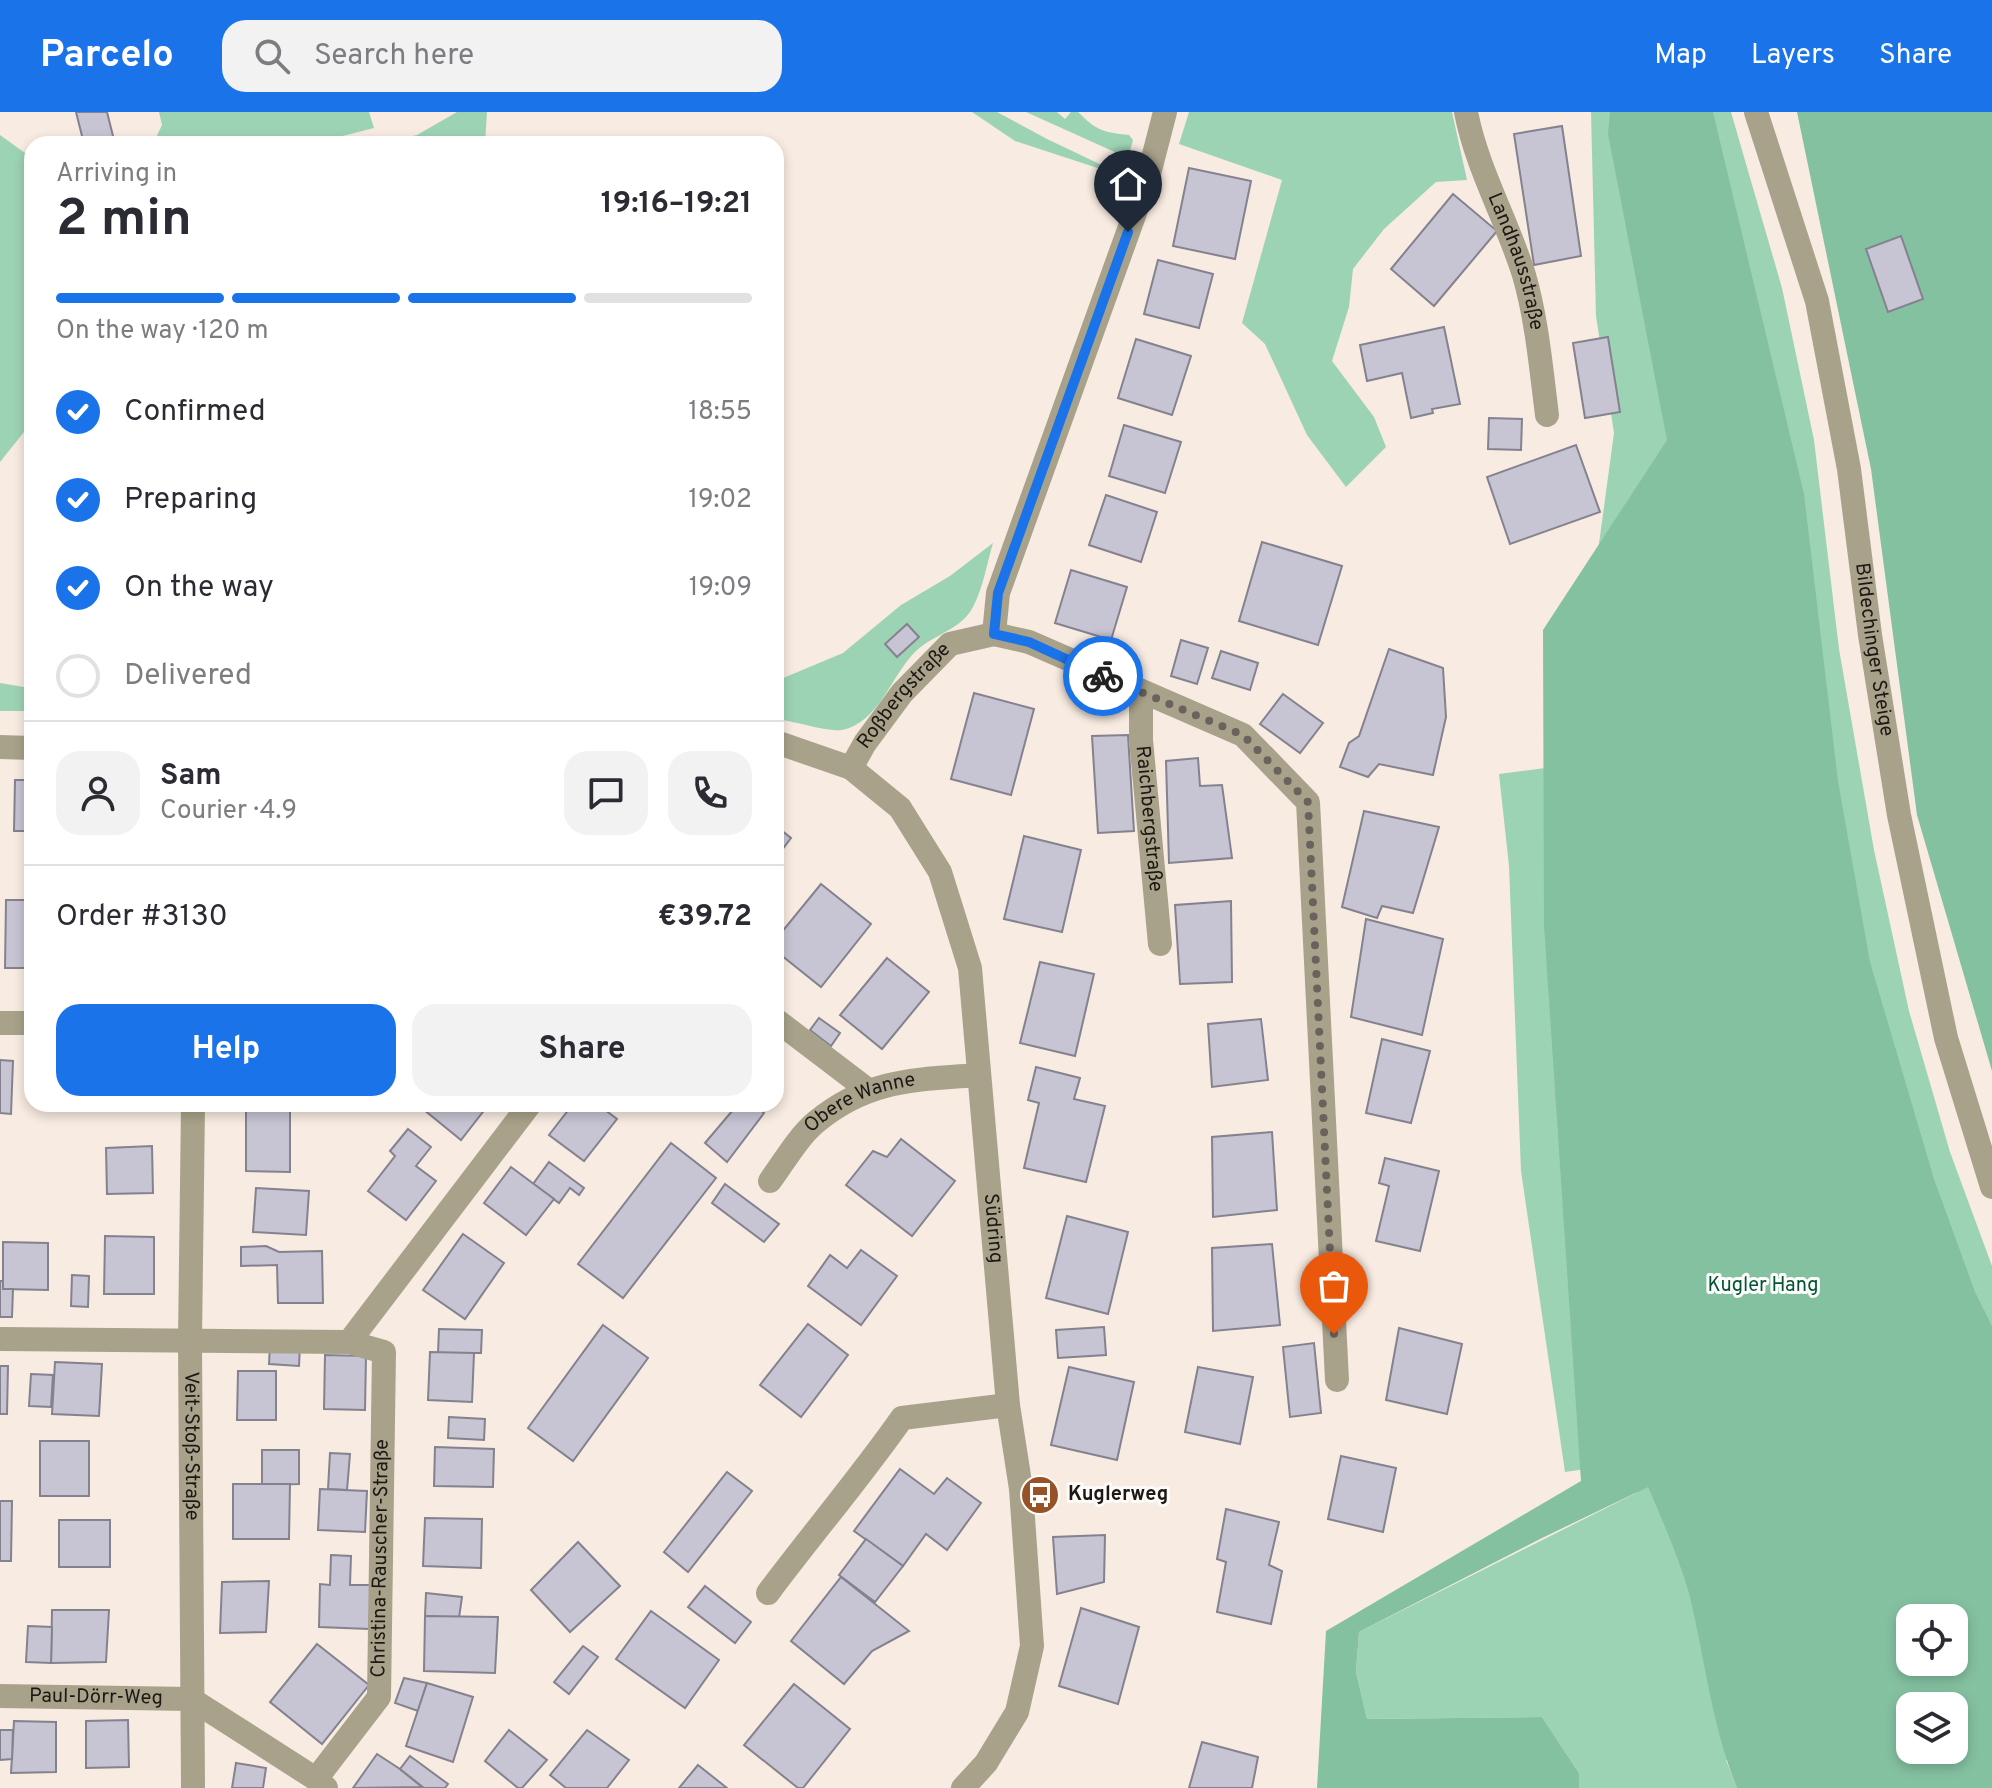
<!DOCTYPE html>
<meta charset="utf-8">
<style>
body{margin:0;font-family:Overpass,sans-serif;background:#f2f2f3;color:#2b2b33;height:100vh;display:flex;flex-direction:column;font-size:30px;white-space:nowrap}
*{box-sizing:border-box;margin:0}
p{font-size:26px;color:#7c7c81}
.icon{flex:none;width:44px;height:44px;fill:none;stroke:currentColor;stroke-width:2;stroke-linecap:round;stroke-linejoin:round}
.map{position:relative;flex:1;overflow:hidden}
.panel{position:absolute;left:24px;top:24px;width:760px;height:976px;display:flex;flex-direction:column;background:#fff;border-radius:24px;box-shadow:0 4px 12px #0003}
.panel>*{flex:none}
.buttons{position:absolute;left:1896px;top:1492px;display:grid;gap:16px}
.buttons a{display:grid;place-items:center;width:72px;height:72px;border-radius:16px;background:#fff;box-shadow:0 4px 12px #0003;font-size:40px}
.pin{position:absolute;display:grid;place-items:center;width:68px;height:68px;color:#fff;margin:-82px -34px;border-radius:50% 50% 50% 0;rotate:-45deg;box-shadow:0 0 8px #0007}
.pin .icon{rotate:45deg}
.courier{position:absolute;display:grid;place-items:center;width:80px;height:80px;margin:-40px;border:6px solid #1a73e8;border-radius:50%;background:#fff;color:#222;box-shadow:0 2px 10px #0007}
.summary em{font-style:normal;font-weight:700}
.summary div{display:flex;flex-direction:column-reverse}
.summary{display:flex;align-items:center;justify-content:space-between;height:136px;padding:0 32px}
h1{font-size:52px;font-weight:700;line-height:60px}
.bar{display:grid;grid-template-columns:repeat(4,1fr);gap:12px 8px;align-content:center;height:96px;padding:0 32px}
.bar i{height:10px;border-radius:6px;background:#e1e1e2}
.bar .selected{background:#1a73e8}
.bar p{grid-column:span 4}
.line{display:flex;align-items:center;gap:20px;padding:0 32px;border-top:2px solid #e1e1e2}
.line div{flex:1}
.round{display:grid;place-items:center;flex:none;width:84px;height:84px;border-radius:24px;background:#f2f2f3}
ol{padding:0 32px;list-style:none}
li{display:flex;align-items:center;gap:24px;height:88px}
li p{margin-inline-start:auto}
li .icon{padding:8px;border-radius:50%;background:#1a73e8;color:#fff;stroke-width:4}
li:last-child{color:#7c7c81}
li i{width:44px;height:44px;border:4px solid #e1e1e2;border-radius:50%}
.action{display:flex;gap:16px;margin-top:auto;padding:16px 32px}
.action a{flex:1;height:92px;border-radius:24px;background:#1a73e8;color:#fff;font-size:32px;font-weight:700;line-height:92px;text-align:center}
.action a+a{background:#f2f2f3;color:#2b2b33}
header{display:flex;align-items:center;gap:48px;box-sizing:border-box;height:112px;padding:0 40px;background:#1a73e8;color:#fff}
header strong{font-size:38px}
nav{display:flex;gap:44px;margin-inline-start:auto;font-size:28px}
.search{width:560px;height:72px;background:#f2f2f3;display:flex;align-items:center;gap:20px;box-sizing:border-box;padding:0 28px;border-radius:24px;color:#7c7c81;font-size:30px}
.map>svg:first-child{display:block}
.green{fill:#9dd3b5;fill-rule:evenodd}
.forest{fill:#84c1a1;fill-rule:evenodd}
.building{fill:#c7c4d3;stroke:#84828f;stroke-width:2}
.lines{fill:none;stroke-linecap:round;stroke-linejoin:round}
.minor{stroke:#a9a28a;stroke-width:24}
.done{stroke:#6a625c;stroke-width:8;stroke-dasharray:0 14.4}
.route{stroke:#1a73e8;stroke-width:10}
.labels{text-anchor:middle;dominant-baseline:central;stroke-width:6;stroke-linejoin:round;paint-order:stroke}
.street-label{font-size:20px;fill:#1d1815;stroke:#fdfbf9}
.park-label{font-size:20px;fill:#035436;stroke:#fdfbf9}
.poi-label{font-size:20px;font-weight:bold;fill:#1d1815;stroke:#fdfbf9;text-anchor:start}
</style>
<header>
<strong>Parcelo</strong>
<div class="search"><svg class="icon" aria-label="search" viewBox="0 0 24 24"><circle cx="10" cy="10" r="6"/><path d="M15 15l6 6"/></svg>Search here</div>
<nav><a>Map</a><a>Layers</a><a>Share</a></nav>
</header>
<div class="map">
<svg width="1992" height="1676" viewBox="0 0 1992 1676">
<rect width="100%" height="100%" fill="#f8ebe1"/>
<g class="green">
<polygon points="159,0 369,0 374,16 311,32 153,32 162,13"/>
<polygon points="457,0 487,0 485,32 378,32 417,23"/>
<polygon points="972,0 997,0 1047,27 1131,67 1015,29"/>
<path d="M1026,0h31l8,7 6,-7h7c19,19 25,20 51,23l4,5 -5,18z"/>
<polygon points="1189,0 1452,0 1467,68 1436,70 1384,117 1353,157 1349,195 1332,249 1374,305 1386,335 1346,375 1307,323 1265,232 1242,211 1282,68 1179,32"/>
<path d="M1591,0h140l51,176 32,152 25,209 35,201 35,161 41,141 42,114v522l-266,-28 11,28h-158v-15l-37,-56 -175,2 -11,-47 3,-40 277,-139 -9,-30 -62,9 -44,-301 -12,-305 -10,-92 70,-9 45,-332 -18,-117zM1910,1506h44v44h-44zM1910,1594h44v44h-44z"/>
<polygon points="0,23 32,46 32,310 0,350"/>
<path d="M993,431c-6,20 -10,45 -20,64 -12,23 -39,27 -57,44 -24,23 -37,72 -74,79 -15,2 -48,-9 -66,-11v-38l67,-28 58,-48 49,-29z"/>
<polygon points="0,571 30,576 26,599 0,599"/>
</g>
<g class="forest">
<path d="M1610,0h103l91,382 34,287 32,181 64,217 41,113 17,34v462h-255c-25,-62 -32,-127 -47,-191 -9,-34 -28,-78 -42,-110l-108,52 -181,93 -3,40 11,47 175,-2 37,56v15h-262l9,-157 255,-150 -37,-556 -1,-295 124,-190 -59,-306zM1910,1506h44v44h-44zM1910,1594h44v44h-44z"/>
<polygon points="1797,0 1992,0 1992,959 1917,703 1871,357"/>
</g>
<g class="building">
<polygon points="76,0 107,0 115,32 84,32"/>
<polygon points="1562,14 1581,144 1534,153 1514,22"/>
<polygon points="1189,56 1251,69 1235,147 1173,134"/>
<polygon points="1453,82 1497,119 1434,194 1391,157"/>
<polygon points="1901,124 1923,187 1888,200 1866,137"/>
<polygon points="1158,148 1213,162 1199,216 1144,202"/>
<polygon points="1444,215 1460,292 1432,297 1433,301 1411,306 1402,261 1367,269 1360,233"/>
<polygon points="1608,225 1620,300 1585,306 1573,231"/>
<polygon points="1136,227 1191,244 1172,303 1118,286"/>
<polygon points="1489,306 1522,307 1521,338 1488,337"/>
<polygon points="1124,313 1181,330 1165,381 1109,364"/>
<polygon points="1576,333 1600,400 1510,432 1487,365"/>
<polygon points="1106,383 1157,400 1141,450 1089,433"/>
<polygon points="1262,430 1342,454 1318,533 1239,509"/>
<polygon points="1071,458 1127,475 1111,528 1055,511"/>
<polygon points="907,512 919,525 897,545 885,532"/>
<polygon points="1181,528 1208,536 1197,572 1171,564"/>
<polygon points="1389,537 1443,556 1446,605 1433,663 1379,652 1368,665 1340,655 1349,631 1359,624"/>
<polygon points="1221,539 1258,551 1250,578 1212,566"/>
<polygon points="974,581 1034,597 1011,683 951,667"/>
<polygon points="1283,582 1323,611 1300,641 1260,612"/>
<polygon points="1128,623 1134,719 1098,721 1092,624"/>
<polygon points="1198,646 1200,674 1222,673 1232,746 1169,751 1166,649"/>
<polygon points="15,668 32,668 32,719 14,719"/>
<polygon points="1364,699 1439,715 1413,801 1382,794 1377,806 1342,795"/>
<polygon points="776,714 791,726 776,746"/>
<polygon points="1024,724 1081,738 1062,820 1004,807"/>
<polygon points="821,772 871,812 821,875 776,839 776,827"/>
<polygon points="6,788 32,788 32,856 5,856"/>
<polygon points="1231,789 1232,870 1180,872 1175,793"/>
<polygon points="1366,807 1443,827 1422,923 1351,905"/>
<polygon points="887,846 929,880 882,937 840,903"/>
<polygon points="1040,850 1094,862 1075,944 1020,931"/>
<polygon points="819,906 840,921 831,934 810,918"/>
<polygon points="1261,907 1268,968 1212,975 1208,912"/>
<polygon points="1382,927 1430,939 1411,1011 1366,1001"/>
<polygon points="0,948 13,949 11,1002 0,1001"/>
<polygon points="1036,955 1080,966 1074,987 1105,994 1086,1070 1024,1056 1039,991 1028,988"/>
<polygon points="427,992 489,992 461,1028 423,997"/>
<polygon points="573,992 597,992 617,1007 584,1049 549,1023"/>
<polygon points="738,992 753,992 764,1001 727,1050 705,1031"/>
<polygon points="246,999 290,999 290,1060 246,1059"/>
<polygon points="408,1017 431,1035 416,1054 436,1069 406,1108 368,1079 395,1044 390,1039"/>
<polygon points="1272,1020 1277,1098 1213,1105 1212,1025"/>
<polygon points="901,1027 955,1069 912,1124 846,1073 873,1039 887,1045"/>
<polygon points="671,1031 716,1066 623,1186 578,1152"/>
<polygon points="152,1034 153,1081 107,1082 106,1036"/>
<polygon points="1385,1046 1439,1059 1420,1139 1376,1129 1389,1074 1379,1071"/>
<polygon points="549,1050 584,1076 579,1083 570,1076 559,1091 533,1072"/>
<polygon points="511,1055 554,1087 526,1123 484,1091"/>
<polygon points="725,1072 779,1112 764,1130 712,1091"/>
<polygon points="256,1076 309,1079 306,1123 253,1120"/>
<polygon points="1067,1104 1128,1120 1108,1202 1046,1186"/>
<polygon points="463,1122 504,1151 465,1207 423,1178"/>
<polygon points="105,1124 154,1125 154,1182 104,1182"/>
<polygon points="3,1130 48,1131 48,1178 3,1177"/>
<polygon points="1272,1132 1280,1213 1213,1219 1212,1136"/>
<polygon points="266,1134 279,1140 322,1139 323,1191 278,1191 277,1153 241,1154 241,1135"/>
<polygon points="861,1138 897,1164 861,1213 808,1174 830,1143 847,1156"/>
<polygon points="72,1163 89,1164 88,1195 71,1194"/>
<polygon points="0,1169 3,1169 3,1177 13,1177 12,1205 0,1205"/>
<polygon points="808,1212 848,1243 801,1305 760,1273"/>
<polygon points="603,1213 648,1246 573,1349 528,1316"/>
<polygon points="1104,1215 1106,1243 1058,1246 1056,1218"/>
<polygon points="1399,1216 1462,1232 1447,1302 1386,1288"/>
<polygon points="439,1217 482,1218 481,1241 438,1241"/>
<polygon points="1314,1231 1321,1301 1290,1305 1283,1235"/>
<polygon points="270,1233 300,1234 299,1254 269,1252"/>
<polygon points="430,1240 474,1241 472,1290 428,1288"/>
<polygon points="325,1243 366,1244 365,1298 324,1297"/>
<polygon points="55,1250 102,1252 99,1304 52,1302"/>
<polygon points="0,1254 8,1254 7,1302 0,1302"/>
<polygon points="1069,1255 1134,1270 1117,1348 1051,1333"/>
<polygon points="1198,1255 1253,1265 1240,1332 1185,1320"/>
<polygon points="238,1259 276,1259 276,1308 237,1308"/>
<polygon points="31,1262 53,1263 51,1295 29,1294"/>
<polygon points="449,1305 485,1307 484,1328 448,1326"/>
<rect x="40" y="1329" width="49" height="55"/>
<polygon points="435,1335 494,1337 493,1375 434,1374"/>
<polygon points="262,1338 299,1338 299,1372 262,1373"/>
<polygon points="330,1341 350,1342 347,1378 328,1377"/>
<polygon points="1341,1344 1396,1356 1383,1420 1328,1407"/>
<polygon points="900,1357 934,1382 947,1366 981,1391 947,1438 926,1422 903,1454 854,1419"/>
<polygon points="727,1360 752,1379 688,1460 664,1440"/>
<polygon points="233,1372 290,1372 289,1427 233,1427"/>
<polygon points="320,1377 367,1379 365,1420 318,1418"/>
<polygon points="0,1389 12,1389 11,1449 0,1449"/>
<polygon points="1226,1397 1279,1410 1269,1453 1282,1459 1271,1512 1217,1500 1226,1450 1217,1447"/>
<polygon points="425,1406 482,1407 481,1456 423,1454"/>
<rect x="59" y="1408" width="51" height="47"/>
<polygon points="1105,1423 1104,1470 1057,1482 1053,1425"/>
<polygon points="866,1427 903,1454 875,1490 839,1463"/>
<polygon points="578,1430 620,1474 570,1520 531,1478"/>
<polygon points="331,1443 351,1444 350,1473 371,1473 369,1517 319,1515 320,1472 330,1473"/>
<polygon points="841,1465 909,1519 872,1539 844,1572 791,1529"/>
<polygon points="269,1469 266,1520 220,1521 222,1470"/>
<polygon points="705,1474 751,1510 735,1531 688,1495"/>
<polygon points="426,1481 462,1485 459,1506 425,1504"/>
<polygon points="1081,1496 1139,1515 1118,1592 1059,1574"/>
<polygon points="52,1498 109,1498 106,1550 51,1551"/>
<polygon points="651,1499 719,1548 685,1596 616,1547"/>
<polygon points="425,1504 498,1505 495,1561 424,1559"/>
<polygon points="28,1514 52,1515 51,1551 26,1550"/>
<polygon points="317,1532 369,1573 322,1632 270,1590"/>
<polygon points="583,1534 598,1545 569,1582 554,1570"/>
<polygon points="404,1566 427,1571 418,1599 395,1591"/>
<polygon points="427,1571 473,1585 453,1650 406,1634"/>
<polygon points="794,1572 850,1617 803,1676 798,1676 744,1633"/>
<polygon points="128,1608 129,1655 86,1656 86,1609"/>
<polygon points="14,1609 56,1610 56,1660 11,1661"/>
<polygon points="0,1618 13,1618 12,1647 0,1648"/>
<polygon points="509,1618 547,1648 522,1676 518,1676 485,1649"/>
<polygon points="587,1618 629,1648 607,1676 566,1676 550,1663"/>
<polygon points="1202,1630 1258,1645 1252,1676 1189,1676"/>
<polygon points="377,1642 400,1657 422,1675 353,1676"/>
<polygon points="410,1644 448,1672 445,1676 424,1676 400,1657"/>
<polygon points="236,1651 266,1656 263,1676 232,1676"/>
<polygon points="698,1653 727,1676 679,1676"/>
</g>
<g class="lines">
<g class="minor">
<path id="s1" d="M1466,0c11,57 41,108 58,163 13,45 17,93 23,140"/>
<path id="s2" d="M1756,0l61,189 32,168 21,166 29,180 47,223 46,149"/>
<polyline points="994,522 1029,530 1243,623 1308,690 1337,1268"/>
<path id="s3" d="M1141,581v47l19,204"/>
<path id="s4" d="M776,630l75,26 49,40 40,64 30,96 38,437 13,84 11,157 -15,66 -31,51 -23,25"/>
<polyline points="0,635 32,636"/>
<path id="s5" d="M851,656l14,-25 37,-50 48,-49 44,-10 4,-41 151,-419 16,-62"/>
<polyline points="776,908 868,978"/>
<polyline points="0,911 32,911"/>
<path id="s6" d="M193,992l-3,238 3,446"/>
<path id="s7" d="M770,1069c14,-19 28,-44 46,-59 52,-43 98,-42 162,-47"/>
<polyline points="0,1227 349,1230"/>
<path d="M768,1481c44,-59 92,-115 134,-175l106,-13"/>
<path id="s8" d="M0,1584l191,3 125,80 10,9"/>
<path id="s9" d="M316,1667l63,-82 5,-345 -35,-10 181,-238"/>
</g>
</g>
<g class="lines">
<polyline class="done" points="1103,564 1243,623 1308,690 1334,1222"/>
<polyline class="route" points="1103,564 1029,530 994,522 998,481 1128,120"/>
</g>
<defs>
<symbol id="bus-disc" viewBox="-11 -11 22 22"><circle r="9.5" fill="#985228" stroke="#fdfbf9"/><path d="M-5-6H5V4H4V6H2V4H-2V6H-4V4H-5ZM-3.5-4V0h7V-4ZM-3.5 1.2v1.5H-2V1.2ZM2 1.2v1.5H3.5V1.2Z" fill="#fff"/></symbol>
</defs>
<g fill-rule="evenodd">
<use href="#bus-disc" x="1018" y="1361" width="44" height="44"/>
</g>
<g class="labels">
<g class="street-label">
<text stroke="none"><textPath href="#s1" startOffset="158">Landhausstraße</textPath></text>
<text stroke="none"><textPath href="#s2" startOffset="552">Bildechinger Steige</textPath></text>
<text stroke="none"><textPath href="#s5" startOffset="90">Roßbergstraße</textPath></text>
<text stroke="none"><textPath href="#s3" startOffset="126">Raichbergstraße</textPath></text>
<text stroke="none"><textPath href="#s7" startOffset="124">Obere Wanne</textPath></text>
<text stroke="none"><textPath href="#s4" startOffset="580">Südring</textPath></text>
<text stroke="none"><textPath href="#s6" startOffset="342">Veit-Stoß-Straße</textPath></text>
<text stroke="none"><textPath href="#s9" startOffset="242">Christina-Rauscher-Straße</textPath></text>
<text stroke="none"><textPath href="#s8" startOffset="96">Paul-Dörr-Weg</textPath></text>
</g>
<g class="park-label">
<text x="1763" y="1174">Kugler Hang</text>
</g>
<g class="poi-label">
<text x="1068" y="1383">Kuglerweg</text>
</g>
</g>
</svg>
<div class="buttons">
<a><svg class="icon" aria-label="locate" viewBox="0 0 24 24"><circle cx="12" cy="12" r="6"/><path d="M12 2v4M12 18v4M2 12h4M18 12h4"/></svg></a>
<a><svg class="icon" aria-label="layers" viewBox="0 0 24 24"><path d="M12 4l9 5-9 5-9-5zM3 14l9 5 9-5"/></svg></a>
</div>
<div class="pin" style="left:1334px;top:1222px;background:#ea580c"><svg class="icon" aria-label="bag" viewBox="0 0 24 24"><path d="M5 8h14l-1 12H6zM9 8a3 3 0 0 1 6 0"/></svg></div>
<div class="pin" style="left:1128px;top:120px;background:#1f2937"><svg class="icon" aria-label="home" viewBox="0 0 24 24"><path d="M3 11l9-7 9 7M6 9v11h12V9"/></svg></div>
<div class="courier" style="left:1103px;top:564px"><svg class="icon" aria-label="bike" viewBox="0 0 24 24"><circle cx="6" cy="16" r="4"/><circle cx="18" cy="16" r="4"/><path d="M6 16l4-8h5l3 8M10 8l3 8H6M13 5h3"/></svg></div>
<section class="panel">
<div class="summary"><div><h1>2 min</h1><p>Arriving in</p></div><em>19:16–19:21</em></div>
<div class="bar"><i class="selected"></i><i class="selected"></i><i class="selected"></i><i></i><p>On the way · 120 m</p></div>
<ol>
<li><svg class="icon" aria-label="check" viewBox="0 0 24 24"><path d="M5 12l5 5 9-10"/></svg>Confirmed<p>18:55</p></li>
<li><svg class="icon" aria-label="check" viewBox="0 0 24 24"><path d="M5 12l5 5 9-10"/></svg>Preparing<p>19:02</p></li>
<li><svg class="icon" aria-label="check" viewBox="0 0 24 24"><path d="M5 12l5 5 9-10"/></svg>On the way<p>19:09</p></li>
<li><i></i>Delivered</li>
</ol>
<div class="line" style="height:144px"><a class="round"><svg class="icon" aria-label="person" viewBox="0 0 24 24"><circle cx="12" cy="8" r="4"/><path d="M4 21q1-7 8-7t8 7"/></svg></a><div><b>Sam</b><p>Courier · 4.9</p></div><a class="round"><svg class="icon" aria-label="chat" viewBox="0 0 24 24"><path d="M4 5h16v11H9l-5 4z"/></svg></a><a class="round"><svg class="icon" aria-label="phone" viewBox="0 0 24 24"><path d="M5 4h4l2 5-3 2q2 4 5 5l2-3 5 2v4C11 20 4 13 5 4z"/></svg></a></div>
<div class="line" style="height:104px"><div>Order #3130</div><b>€39.72</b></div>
<div class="action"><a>Help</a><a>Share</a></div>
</section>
</div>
